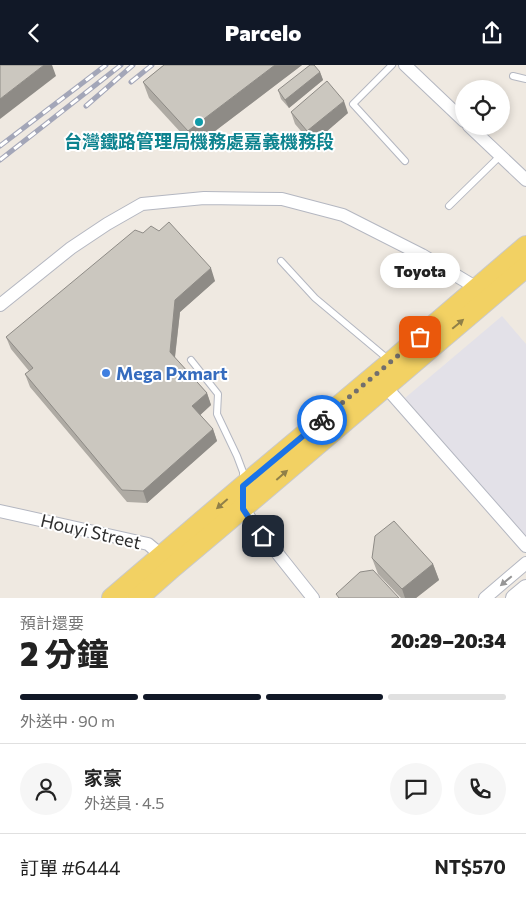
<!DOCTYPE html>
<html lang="zh-TW">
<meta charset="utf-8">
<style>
body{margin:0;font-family:Commissioner,"Noto Sans TC",sans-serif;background:#f6f6f6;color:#222;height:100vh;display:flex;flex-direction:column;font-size:19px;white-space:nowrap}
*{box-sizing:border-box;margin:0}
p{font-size:16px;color:#767676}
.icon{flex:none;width:28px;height:28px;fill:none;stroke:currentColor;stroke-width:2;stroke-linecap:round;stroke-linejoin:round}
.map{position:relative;height:533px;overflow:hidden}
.side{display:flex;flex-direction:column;background:#fff;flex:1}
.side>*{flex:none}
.tools{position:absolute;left:455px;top:15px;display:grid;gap:10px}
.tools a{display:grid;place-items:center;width:55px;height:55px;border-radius:50%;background:#fff;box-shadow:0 2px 8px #0003;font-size:25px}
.pin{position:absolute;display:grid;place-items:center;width:42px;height:42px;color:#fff;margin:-21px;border-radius:10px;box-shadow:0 2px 8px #0006}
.courier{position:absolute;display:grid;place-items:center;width:50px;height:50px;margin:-25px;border:4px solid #1a73e8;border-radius:50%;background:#fff;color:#222;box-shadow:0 1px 6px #0007}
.bubble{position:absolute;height:35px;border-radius:18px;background:#fff;box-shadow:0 2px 8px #0003;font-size:16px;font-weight:800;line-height:35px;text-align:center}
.summary em{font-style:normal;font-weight:800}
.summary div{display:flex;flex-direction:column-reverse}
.summary{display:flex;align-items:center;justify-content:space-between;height:85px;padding:0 20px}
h1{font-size:32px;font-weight:800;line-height:38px}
.bar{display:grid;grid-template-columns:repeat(4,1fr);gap:8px 5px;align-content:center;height:60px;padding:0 20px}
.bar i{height:6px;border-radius:4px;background:#e0e0e0}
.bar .on{background:#111827}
.bar p{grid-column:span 4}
.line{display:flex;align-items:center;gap:12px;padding:0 20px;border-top:1px solid #e0e0e0}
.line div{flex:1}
.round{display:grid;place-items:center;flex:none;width:52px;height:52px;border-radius:26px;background:#f6f6f6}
header{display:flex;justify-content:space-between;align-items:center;height:65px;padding:0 20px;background:#111827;color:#fff;font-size:22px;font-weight:800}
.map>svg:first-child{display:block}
.industrial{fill:#e3e1e8}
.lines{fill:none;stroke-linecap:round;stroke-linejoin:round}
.service-casing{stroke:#b4b7c1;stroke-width:8}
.minor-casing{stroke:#b4b7c1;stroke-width:14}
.tertiary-casing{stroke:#b4b7c1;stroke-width:18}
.primary-casing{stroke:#c9c9c9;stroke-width:22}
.service{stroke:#fff;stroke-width:6}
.minor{stroke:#fff;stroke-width:12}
.tertiary{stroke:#fff;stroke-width:16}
.primary{stroke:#f2d163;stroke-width:20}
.rail-casing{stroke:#a3a6b8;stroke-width:5}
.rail{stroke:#fff;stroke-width:3;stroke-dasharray:9;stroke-linecap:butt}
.wall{fill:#afaba4}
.shaded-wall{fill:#8e8b86}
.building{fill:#cbc7bf;stroke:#8e8b86}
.oneway{fill:#908048}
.oneway2{fill:#969696}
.done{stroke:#726f6d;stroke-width:5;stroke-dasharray:0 9}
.route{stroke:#1a73e8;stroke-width:6}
.culture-dot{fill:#0f9aa8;stroke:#fff;stroke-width:2}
.shop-dot{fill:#3f7fe0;stroke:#fff;stroke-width:2}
.labels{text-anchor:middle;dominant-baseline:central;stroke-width:4;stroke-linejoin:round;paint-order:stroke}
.culture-label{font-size:18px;font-weight:bold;fill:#0d838f;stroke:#fff}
.shop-label{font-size:18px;font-weight:bold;fill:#366cbe;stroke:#fff;text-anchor:start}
.street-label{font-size:18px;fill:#2e2e2e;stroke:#fff}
</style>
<header><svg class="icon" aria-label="back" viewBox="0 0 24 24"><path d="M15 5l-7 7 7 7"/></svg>Parcelo<svg class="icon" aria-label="share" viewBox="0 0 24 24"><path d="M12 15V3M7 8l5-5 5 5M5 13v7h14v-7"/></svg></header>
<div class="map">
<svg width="526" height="533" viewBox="0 0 526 533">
<rect width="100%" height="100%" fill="#efe9e1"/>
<polygon class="industrial" points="502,251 526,279 526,474 405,333"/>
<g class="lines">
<defs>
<g id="service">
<polyline points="392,0 353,39 405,96"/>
<polyline points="513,11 526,14"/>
<polyline points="449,141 500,91"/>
<polyline points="281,196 315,233 389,295"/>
<polyline points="191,295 218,329 217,349 237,391 243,407 243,416"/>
</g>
<g id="minor">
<polyline points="405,0 464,56"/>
<polyline points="469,61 526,115"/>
<polyline points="0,240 71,183 107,159 142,139 204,133 282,134 343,150 422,190 477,223"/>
<polyline points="385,321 526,481"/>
<polyline points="243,437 243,443 251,455 313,533"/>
<polyline points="0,446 148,479 166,494"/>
<polyline points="485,533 526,498"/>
</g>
<polyline id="tertiary" points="514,533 526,523"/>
<g id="primary">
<polyline points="112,533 243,421 391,297 526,181"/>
<polyline points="138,533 173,502 243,443 526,202"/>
</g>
</defs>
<use href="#service" class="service-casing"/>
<use href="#minor" class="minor-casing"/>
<use href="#tertiary" class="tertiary-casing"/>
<use href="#primary" class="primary-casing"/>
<use href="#service" class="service"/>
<use href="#minor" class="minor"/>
<use href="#tertiary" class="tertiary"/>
<use href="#primary" class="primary"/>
<defs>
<g id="rail">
<polyline points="131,17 152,0"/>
<polyline points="86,41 133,0"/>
<polyline points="0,81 106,0"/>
<polyline points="0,95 121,0"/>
</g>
</defs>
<use href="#rail" class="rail-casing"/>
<use href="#rail" class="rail"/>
</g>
<g class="wall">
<polygon points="164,0 302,0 194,82 149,33 143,17"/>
<polygon points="320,7 323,15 289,43 281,34 278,25"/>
<polygon points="291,47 348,48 312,79 295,59"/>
<polygon points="143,168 215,216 180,247 175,293 207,328 211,340 200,350 213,364 217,376 147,438 127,437 30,322 25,309 29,306 11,284 6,272"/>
<polygon points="372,493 433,499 439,515 416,533 401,533 378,509"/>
</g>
<g class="shaded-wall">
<polygon points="44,0 52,0 56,11 0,54 0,34"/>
<polygon points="275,0 302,0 194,82 188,66"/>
<polygon points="320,7 323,15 289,43 285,35"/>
<polygon points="344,36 348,48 312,79 307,66"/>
<polygon points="211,203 215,216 180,247 174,299 170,287 175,235"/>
<polygon points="207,328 211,340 197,353 192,341"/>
<polygon points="213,364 217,376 147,438 143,426"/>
<polygon points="433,499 439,515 416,533 405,533 402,524"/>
</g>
<g class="building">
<polygon points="0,0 44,0 0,34"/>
<polygon points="164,0 275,0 188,66 143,17"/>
<polygon points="310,0 314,0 320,7 285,35 278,25"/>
<polygon points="327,16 344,36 307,66 291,47"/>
<polygon points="169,157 211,203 175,235 170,287 207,328 192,341 213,364 143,426 122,425 25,309 33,303 6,272 135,165 143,168 151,161 159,166"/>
<polygon points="394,456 433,499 402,524 372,493 375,471"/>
<polygon points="373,505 399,533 339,533 336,529 360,507"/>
</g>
<defs><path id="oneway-solid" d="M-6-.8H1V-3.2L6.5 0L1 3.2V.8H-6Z" transform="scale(1.25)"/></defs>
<g class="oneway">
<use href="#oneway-solid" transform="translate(458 259) rotate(-40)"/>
<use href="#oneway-solid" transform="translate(282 410) rotate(-41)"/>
<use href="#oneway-solid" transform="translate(222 439) rotate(139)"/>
</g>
<use class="oneway2" href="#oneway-solid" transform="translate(506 516) rotate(140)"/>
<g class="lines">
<polyline class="done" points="322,355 420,272"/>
<polyline class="route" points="263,471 251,456 243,444 243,421 322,355"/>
</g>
<circle class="culture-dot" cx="199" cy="57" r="5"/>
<circle class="shop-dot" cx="106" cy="308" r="5"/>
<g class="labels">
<g class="culture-label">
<text x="199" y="76">台灣鐵路管理局機務處嘉義機務段</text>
</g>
<g class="shop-label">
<text x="116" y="308">Mega Pxmart</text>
</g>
<g class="street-label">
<text transform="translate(91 466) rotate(13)">Houyi Street</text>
</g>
</g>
</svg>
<div class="tools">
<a><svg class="icon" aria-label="locate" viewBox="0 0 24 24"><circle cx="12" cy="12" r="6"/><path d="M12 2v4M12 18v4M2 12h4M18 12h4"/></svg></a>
</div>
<div class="pin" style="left:420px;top:272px;background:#ea580c"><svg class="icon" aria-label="bag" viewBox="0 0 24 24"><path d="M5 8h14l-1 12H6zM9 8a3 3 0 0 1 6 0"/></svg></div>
<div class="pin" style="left:263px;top:471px;background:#1f2937"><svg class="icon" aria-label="home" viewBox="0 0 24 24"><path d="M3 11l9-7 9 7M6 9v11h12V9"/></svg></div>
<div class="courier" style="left:322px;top:355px"><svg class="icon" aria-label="bike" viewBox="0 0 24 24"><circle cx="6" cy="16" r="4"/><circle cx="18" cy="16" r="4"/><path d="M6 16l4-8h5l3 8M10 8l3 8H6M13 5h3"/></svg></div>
<div class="bubble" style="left:380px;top:188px;width:80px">Toyota</div>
</div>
<section class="side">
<div class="summary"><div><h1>2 分鐘</h1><p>預計還要</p></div><em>20:29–20:34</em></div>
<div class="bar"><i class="on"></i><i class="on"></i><i class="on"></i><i></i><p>外送中 · 90 m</p></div>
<div class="line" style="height:90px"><a class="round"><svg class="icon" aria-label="person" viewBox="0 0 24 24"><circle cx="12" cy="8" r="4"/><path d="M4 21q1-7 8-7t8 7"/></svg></a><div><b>家豪</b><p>外送員 · 4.5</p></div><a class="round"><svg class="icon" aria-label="chat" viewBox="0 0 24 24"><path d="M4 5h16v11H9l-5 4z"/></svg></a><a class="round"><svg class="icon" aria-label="phone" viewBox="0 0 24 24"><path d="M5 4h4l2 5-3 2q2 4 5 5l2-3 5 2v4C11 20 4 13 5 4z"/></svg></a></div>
<div class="line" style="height:65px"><div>訂單 #6444</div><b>NT$570</b></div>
</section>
